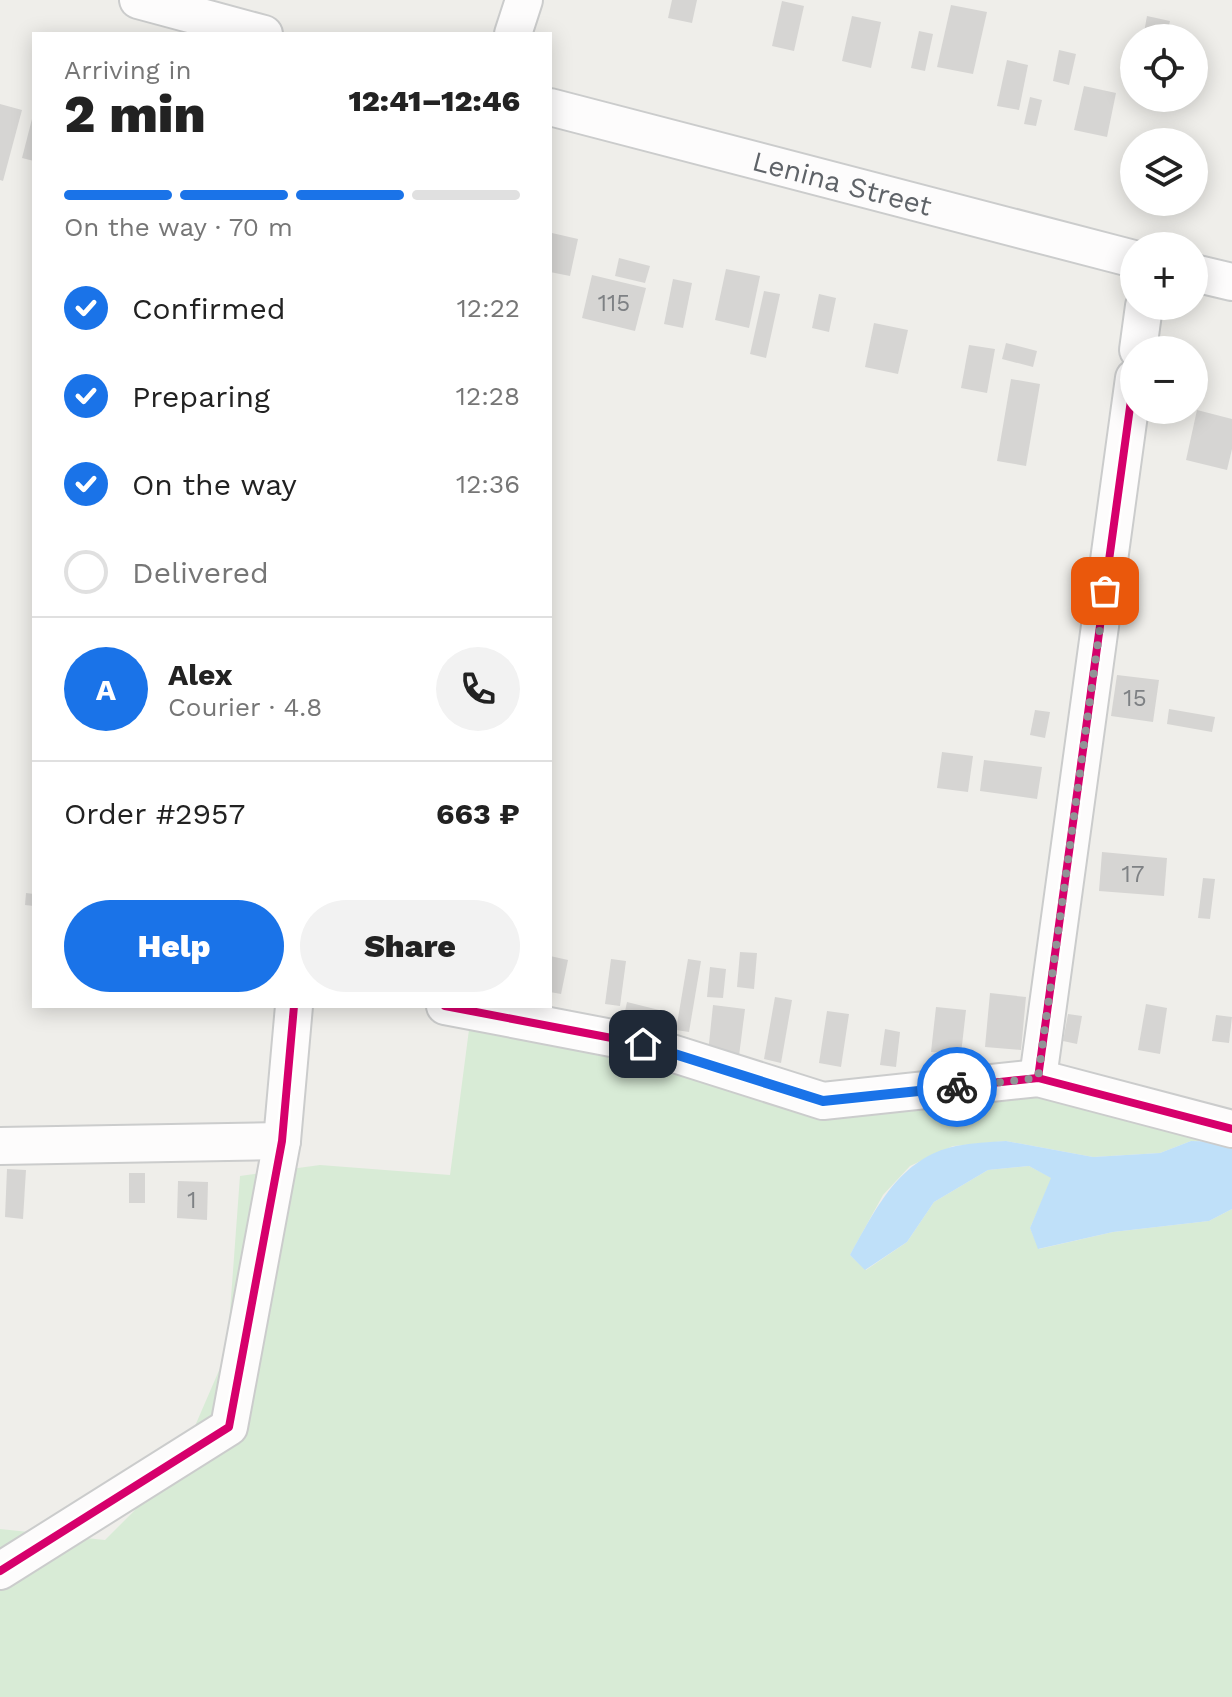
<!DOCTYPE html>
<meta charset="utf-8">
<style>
body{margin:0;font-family:"Work Sans",sans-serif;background:#f2f2f2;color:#222;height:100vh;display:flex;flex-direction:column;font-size:30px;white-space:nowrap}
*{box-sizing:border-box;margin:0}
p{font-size:26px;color:#767676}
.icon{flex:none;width:44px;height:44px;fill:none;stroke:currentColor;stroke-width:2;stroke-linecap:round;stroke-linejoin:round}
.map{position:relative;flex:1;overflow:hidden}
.details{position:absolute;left:32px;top:32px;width:520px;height:976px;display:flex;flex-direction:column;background:#fff;border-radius:0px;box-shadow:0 4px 20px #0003}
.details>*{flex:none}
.tools{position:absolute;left:1120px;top:24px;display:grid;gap:16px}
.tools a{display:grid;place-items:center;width:88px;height:88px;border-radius:50%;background:#fff;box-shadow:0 4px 20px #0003;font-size:40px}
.pin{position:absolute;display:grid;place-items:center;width:68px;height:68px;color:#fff;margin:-34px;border-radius:16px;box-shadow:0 4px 12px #0006}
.courier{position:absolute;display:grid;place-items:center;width:80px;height:80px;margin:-40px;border:6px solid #1a73e8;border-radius:50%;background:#fff;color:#222;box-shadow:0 2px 10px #0007}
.head em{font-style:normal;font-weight:800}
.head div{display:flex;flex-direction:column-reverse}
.head{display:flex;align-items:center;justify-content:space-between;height:136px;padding:0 32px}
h1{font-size:52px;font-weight:800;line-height:60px}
.bar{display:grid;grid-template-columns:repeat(4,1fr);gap:12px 8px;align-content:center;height:96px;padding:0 32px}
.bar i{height:10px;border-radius:6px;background:#e0e0e0}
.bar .current{background:#1a73e8}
.bar p{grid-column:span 4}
.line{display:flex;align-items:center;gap:20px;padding:0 32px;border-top:2px solid #e0e0e0}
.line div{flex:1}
.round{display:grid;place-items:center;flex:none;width:84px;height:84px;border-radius:42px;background:#f2f2f2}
ol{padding:0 32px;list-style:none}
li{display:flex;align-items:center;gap:24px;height:88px}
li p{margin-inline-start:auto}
li .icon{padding:8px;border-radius:50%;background:#1a73e8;color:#fff;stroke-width:4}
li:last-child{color:#767676}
li i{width:44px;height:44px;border:4px solid #e0e0e0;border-radius:50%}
.button{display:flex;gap:16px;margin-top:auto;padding:16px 32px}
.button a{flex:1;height:92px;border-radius:48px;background:#1a73e8;color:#fff;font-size:32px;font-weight:800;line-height:92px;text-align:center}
.button a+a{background:#f2f2f2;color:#222}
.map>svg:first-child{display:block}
.green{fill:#d8ebd6}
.water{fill:#bfe0f9}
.building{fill:#d6d5d3}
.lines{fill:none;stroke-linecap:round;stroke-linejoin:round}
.street-casing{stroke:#cbcccc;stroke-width:40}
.street{stroke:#fdfcfc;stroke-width:36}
.cycleway-casing{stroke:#fff;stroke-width:13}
.cycleway{stroke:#d6006c;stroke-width:8}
.done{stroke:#919496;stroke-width:8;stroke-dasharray:0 14.4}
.route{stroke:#1a73e8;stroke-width:10}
.labels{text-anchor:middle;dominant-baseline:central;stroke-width:7;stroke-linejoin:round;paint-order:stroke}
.number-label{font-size:24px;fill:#7e8184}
.street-label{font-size:28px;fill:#5f6368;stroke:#fff}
</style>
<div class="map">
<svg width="1232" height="1697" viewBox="0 0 1232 1697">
<rect width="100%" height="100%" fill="#efeeea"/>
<polygon class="green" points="470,1022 658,1068 830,1115 1049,1096 1213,1141 1191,1141 1160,1153 1093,1157 1006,1141 953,1146 910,1166 883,1195 850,1255 866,1270 907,1242 934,1202 988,1170 1029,1166 1052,1178 1030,1228 1039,1249 1113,1232 1209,1221 1232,1209 1232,1697 0,1697 0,1529 105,1540 134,1511 195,1426 227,1352 240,1176 320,1165 450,1175"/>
<path class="water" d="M1006,1141l87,16 67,-4 31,-12 41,1v67l-23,12 -96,11 -75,17 -8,-21 21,-50 -22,-12 -41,4 -54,32 -27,40 -42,28 -15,-15c26,-46 49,-97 106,-109 16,-3 33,-4 50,-5z"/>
<g class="building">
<polygon points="672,0 697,0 692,23 668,18"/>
<polygon points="782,1 804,6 794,51 772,46"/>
<polygon points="951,5 987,12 973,74 937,67"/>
<polygon points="852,16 881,22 871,68 842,61"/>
<polygon points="1147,16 1170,21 1166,38 1143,38"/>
<polygon points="919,31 933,34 925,71 911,68"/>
<polygon points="1059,50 1076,54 1069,85 1053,81"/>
<polygon points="1007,60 1028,65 1019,110 997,106"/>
<polygon points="1084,86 1116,93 1107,137 1074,130"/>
<polygon points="1030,97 1042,100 1036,126 1024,124"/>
<polygon points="0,104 22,110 3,181 0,180"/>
<polygon points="33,115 34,115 34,161 22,158"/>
<polygon points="552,233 578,239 570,276 550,272"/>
<polygon points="619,258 650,266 645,283 615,276"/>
<polygon points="726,269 760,276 749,328 715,320"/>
<polygon points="592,275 646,288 635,331 582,318"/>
<polygon points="673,279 692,283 683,328 664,324"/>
<polygon points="764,291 780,294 766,358 750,354"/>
<polygon points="819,294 836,298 829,332 812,328"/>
<polygon points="874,323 908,330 898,374 865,367"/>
<polygon points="1006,343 1037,351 1033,367 1002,359"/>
<polygon points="969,345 995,349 987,393 961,388"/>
<polygon points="1011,379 1040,384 1026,466 997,461"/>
<polygon points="1197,410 1232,419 1232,449 1227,470 1186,460"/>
<polygon points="1117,675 1159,680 1153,722 1111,716"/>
<polygon points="1169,709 1215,717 1212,732 1167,724"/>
<polygon points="1035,710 1050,712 1045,738 1030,735"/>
<polygon points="942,752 973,756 968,792 937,788"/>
<polygon points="984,760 1042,767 1037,799 980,791"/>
<polygon points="1102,852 1167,858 1164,896 1099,891"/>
<polygon points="1203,878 1215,879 1210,919 1198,918"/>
<polygon points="26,893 34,894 34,906 25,905"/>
<polygon points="740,952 757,953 754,989 737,987"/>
<polygon points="550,956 568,960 561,994 550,992"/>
<polygon points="611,959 626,961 620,1006 605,1004"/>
<polygon points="688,959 701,961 689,1032 676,1030"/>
<polygon points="710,967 726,969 723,998 707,997"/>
<polygon points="990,993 1026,997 1021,1050 985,1047"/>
<polygon points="775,997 792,1000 781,1063 764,1059"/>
<polygon points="627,1002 659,1010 654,1029 623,1021"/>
<polygon points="1146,1004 1167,1008 1160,1054 1138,1050"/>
<polygon points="713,1005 745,1009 739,1056 708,1053"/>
<polygon points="936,1007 966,1010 961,1054 931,1052"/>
<polygon points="827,1011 849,1014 841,1067 819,1063"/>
<polygon points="1068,1014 1082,1016 1077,1044 1063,1041"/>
<polygon points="1216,1015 1232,1017 1229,1043 1212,1041"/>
<polygon points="885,1029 900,1032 896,1067 880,1065"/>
<polygon points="7,1169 26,1170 23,1219 5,1217"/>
<rect x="129" y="1173" width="16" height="30"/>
<polygon points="178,1181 208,1182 207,1220 177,1218"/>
</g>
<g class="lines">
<defs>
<g id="street">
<polyline points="138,0 264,34"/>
<polyline points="513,34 524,0"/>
<path id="s1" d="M550,107l584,152"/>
<polyline points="1194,273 1232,282"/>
<polyline points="1138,350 1144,306"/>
<polyline points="445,1006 643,1044 823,1101 1038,1078 1232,1129"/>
<polyline points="1038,1078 1134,378"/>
<polyline points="0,1146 282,1141"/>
<polyline points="0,1571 229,1427 282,1141 294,1006"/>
</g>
</defs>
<use href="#street" class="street-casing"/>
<use href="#street" class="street"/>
<defs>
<g id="cycleway">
<polyline points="445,1006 643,1044 823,1101 1038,1078 1232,1129"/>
<polyline points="1038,1078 1134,378"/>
<polyline points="0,1571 229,1427 282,1141 294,1006"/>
</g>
</defs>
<use href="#cycleway" class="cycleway-casing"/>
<use href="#cycleway" class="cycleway"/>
</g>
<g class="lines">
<polyline class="done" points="957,1087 1038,1078 1105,591"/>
<polyline class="route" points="643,1044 823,1101 957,1087"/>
</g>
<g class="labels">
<g class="number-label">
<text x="614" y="303">115</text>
<text x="1135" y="698">15</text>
<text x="1133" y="874">17</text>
<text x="192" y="1200">1</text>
</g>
<g class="street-label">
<text stroke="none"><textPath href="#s1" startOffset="302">Lenina Street</textPath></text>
</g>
</g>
</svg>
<div class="tools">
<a><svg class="icon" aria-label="locate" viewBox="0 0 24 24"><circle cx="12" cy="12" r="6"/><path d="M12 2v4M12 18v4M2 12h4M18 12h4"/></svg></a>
<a><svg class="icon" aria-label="layers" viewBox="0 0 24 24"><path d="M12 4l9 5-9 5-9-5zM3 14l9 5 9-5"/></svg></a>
<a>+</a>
<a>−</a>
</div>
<div class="pin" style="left:1105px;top:591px;background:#ea580c"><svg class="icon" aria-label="bag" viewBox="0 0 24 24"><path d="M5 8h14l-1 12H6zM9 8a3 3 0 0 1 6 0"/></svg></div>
<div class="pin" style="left:643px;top:1044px;background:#1f2937"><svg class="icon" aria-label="home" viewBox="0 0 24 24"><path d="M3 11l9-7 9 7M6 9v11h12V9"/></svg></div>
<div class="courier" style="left:957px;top:1087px"><svg class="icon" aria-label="bike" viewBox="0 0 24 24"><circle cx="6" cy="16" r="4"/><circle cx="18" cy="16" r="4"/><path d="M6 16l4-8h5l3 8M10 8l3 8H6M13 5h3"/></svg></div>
<section class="details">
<div class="head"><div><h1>2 min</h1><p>Arriving in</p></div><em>12:41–12:46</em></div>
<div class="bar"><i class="current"></i><i class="current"></i><i class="current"></i><i></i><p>On the way · 70 m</p></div>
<ol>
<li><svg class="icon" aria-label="check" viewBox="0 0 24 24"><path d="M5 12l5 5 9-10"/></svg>Confirmed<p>12:22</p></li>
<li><svg class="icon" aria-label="check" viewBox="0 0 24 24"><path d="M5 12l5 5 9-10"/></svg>Preparing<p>12:28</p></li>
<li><svg class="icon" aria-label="check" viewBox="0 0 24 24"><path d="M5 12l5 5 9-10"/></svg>On the way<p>12:36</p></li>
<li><i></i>Delivered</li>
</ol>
<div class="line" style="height:144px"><b class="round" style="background:#1a73e8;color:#fff">A</b><div><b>Alex</b><p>Courier · 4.8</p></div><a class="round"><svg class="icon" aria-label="phone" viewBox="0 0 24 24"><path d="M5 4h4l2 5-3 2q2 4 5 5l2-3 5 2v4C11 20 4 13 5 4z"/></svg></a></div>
<div class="line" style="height:104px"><div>Order #2957</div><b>663 ₽</b></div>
<div class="button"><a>Help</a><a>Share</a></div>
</section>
</div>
